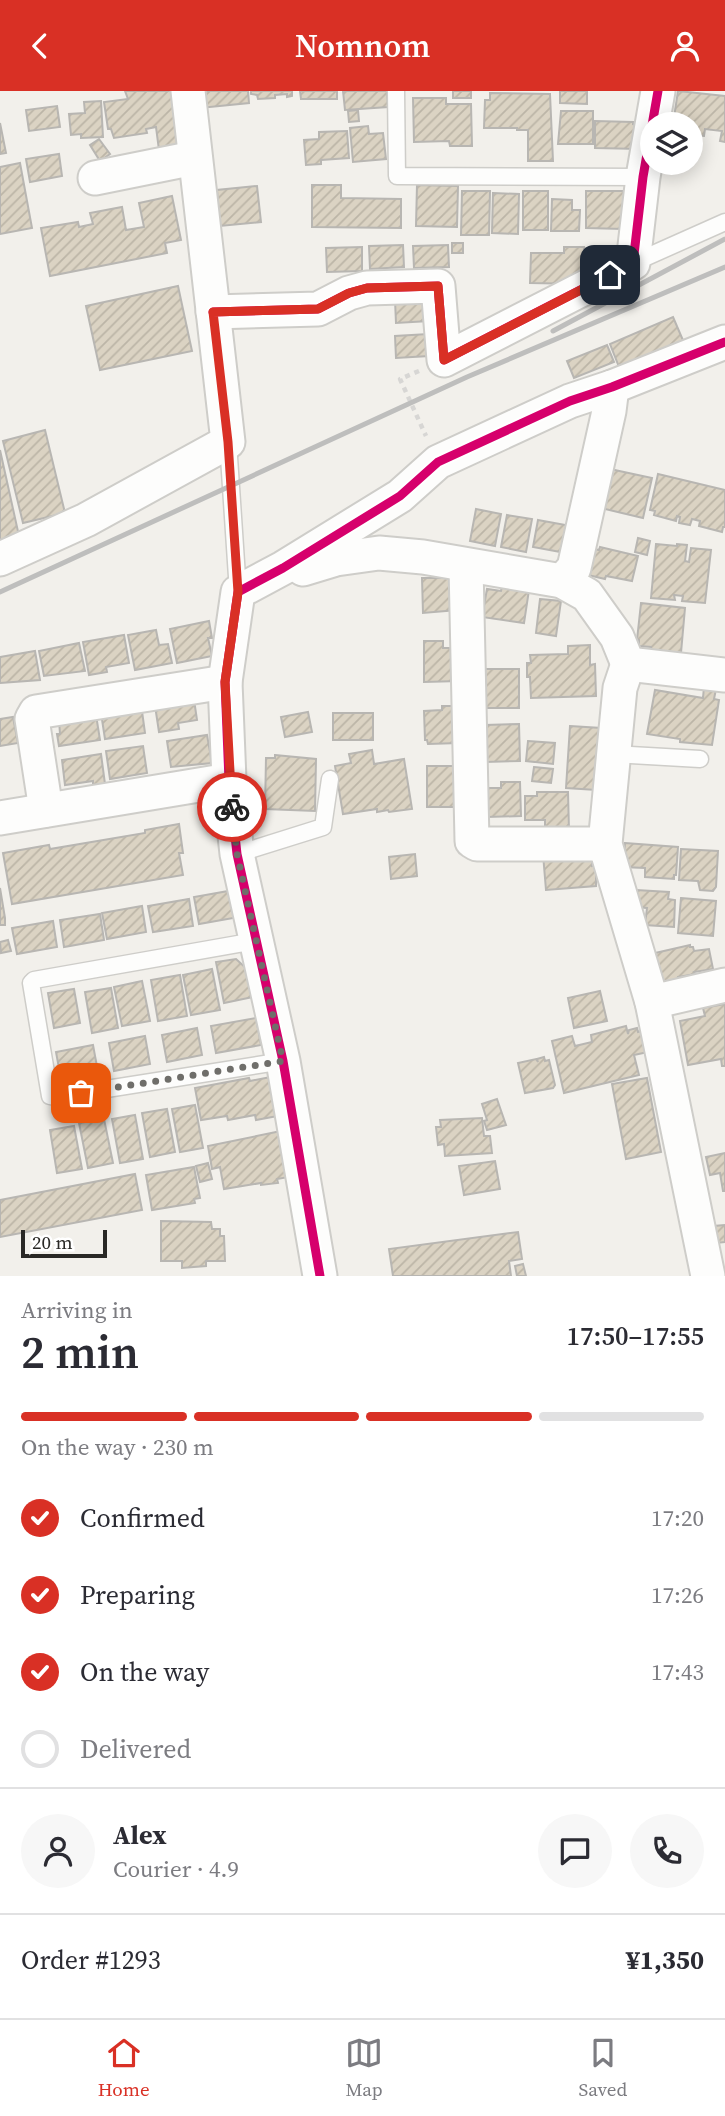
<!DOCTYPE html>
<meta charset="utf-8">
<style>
body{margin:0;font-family:"Source Serif 4",serif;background:#f7f7f7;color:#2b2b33;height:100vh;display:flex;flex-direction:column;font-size:26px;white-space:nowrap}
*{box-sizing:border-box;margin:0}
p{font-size:23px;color:#7c7c81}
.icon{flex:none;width:38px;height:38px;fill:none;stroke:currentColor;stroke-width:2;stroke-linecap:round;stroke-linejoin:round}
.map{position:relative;height:1185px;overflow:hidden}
.panel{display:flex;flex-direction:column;background:#fff;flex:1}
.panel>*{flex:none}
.fabs{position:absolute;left:640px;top:21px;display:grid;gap:14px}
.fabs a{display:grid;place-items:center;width:63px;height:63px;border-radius:50%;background:#fff;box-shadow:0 4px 18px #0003;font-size:35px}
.scale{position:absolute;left:21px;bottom:18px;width:86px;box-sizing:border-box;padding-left:7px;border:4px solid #292825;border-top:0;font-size:19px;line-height:24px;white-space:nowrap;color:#292825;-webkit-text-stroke:5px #fff;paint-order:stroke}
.pin{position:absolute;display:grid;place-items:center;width:60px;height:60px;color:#fff;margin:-30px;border-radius:14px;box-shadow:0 4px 10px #0006}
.courier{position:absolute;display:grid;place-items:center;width:70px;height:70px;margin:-35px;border:5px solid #d93025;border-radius:50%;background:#fff;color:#222;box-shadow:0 2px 9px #0007}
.head em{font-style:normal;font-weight:600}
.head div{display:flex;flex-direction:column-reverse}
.head{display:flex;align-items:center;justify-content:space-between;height:119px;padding:0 21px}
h1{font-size:46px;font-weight:600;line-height:52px}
.bar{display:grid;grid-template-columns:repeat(4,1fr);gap:10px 7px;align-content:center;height:84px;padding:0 21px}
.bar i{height:9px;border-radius:5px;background:#e1e1e2}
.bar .current{background:#d93025}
.bar p{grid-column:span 4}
.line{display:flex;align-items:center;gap:18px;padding:0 21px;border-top:2px solid #e1e1e2}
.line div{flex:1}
.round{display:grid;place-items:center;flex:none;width:74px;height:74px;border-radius:37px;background:#f7f7f7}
ol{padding:0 21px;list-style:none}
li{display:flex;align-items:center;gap:21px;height:77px}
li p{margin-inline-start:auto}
li .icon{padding:7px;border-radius:50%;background:#d93025;color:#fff;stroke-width:4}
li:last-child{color:#7c7c81}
li i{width:38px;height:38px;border:4px solid #e1e1e2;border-radius:50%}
header{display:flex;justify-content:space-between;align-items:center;height:91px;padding:0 21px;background:#d93025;color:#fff;font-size:32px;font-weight:600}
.menu{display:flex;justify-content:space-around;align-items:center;height:98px;border-top:2px solid #e1e1e2;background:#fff;font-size:19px;color:#7c7c81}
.menu a{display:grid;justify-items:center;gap:4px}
.menu .current{color:#d93025}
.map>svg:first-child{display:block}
.building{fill:url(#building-hatch);stroke:#b8b6b2;stroke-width:2}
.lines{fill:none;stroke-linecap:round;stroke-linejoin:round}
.service-casing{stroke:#cecdc9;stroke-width:19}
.minor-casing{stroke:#cecdc9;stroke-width:37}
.path{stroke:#d7d6d4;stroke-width:4.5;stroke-dasharray:5 5;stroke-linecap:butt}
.service{stroke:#fdfdfc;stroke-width:16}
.minor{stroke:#fdfdfc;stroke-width:33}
.rail{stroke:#bebebd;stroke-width:5}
.cycleway-casing{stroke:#fff;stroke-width:13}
.cycleway{stroke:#d6006c;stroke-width:9}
.done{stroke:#6f6e6a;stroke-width:7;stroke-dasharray:0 12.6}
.route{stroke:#d93025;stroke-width:9}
</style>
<header><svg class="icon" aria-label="back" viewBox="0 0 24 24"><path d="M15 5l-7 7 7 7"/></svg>Nomnom<svg class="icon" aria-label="person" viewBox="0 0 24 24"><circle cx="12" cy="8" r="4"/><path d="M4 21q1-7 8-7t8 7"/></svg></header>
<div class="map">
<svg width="725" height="1185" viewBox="0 0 725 1185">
<defs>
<pattern id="building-hatch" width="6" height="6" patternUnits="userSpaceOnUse" patternTransform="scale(1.75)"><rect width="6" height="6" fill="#dbd3c3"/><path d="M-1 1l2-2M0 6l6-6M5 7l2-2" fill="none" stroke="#bcb5a7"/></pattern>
</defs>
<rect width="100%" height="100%" fill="#f2f0eb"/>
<g class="building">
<polygon points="125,0 174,0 182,55 159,59 156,36 146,38 147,42 114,47 111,38 108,38 104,11 128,8"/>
<polygon points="194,0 248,0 249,12 200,17"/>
<polygon points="251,0 292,0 292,5 287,6 287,3 275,4 275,7 258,8 257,4 251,3"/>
<polygon points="300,0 337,0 337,8 301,8"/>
<polygon points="343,0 387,0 388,16 345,19"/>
<rect x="453" y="0" width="18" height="7"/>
<polygon points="560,0 587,0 587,13 560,12"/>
<polygon points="678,0 725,5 725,51 720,50 722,40 705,38 704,45 691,44 691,33 673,33"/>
<polygon points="490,2 550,3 553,70 528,70 528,39 517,39 517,37 484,37 485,9 490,9"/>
<polygon points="413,7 446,7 446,13 471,13 472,55 450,55 449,50 414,51"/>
<polygon points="101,10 103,46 81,47 81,43 71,44 69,23 85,22 84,11"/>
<polygon points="57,15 60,36 29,40 26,19"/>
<polygon points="358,19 359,30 349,31 348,20"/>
<polygon points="561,20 593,20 593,53 558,53"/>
<polygon points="595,30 633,31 633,33 641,34 640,58 595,57"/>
<polygon points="0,32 6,62 0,63"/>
<polygon points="368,35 369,43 383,42 386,68 353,71 350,37"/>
<polygon points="347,40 349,67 321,69 321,73 306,74 304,49 319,48 319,41"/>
<polygon points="99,48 110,63 100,70 90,54"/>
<polygon points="59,63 62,85 30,91 26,68"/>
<polygon points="20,72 32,137 0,143 0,76"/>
<polygon points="312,94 341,94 341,107 401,108 401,137 312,136"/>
<polygon points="417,94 458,95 457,136 416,135"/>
<polygon points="257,95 261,131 220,135 217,99"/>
<polygon points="462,100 490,100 489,144 461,144"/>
<rect x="523" y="100" width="25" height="39"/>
<polygon points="586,100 624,100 623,138 586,137"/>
<polygon points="493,102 519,103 518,143 492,142"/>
<polygon points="172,105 181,149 165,152 167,162 50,185 41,137 78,131 79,136 93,133 90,122 122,116 126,139 144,136 139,112"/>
<polygon points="552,108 572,109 572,119 580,119 579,140 551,140"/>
<rect x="452" y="152" width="11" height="10"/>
<polygon points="403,154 404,176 370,178 369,155"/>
<polygon points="448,154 449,176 414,177 413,155"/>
<polygon points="362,156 362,180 327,181 326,157"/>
<polygon points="564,156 584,156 583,193 530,192 531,162 564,162"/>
<polygon points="588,159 606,159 606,174 588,173"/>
<polygon points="178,195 192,260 100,279 86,215"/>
<polygon points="429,208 429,230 396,232 395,209"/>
<polygon points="673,226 685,254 621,281 610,253"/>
<polygon points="428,243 429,265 396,267 395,245"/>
<polygon points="607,254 614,271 574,287 567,270"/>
<polygon points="45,339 65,422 23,432 3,350"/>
<polygon points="0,359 19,445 0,452"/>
<polygon points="610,378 652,387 643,427 601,417"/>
<polygon points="658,383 725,399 725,436 723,436 722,441 699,435 700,430 692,428 690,434 679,432 680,426 677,425 676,430 654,424 655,420 650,419"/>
<polygon points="476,418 501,423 495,455 470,450"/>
<polygon points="507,424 532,428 526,461 501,456"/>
<polygon points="538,429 571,435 566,462 533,456"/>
<polygon points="638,447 650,450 647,464 635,461"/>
<polygon points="656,453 677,455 677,453 687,454 685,470 689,471 691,457 711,459 705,512 682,510 683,505 674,504 675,509 651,507"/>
<polygon points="600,456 638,465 632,490 606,485 605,488 588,484 594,458 599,459"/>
<polygon points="440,483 452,483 457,519 423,522 422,487 440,487"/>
<polygon points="502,496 529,499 524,532 482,526 487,498 501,500"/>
<polygon points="540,508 561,510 556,545 536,542"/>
<polygon points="641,512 685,517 681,562 651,559 651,556 639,555 639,549 637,549"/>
<polygon points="209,530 212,547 208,547 212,565 177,572 170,538"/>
<polygon points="156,539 159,554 168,553 172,572 135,579 128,544"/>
<polygon points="124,544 129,572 106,576 107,581 89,584 83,551"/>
<polygon points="424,550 443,550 443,557 458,557 459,590 424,591"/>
<polygon points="79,552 85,580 44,585 39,560"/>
<polygon points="590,554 590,574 595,573 596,605 531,607 530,586 527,586 527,572 531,572 530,564 568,563 568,555"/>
<polygon points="35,560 40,589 0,592 0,566"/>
<rect x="485" y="578" width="34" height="39"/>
<polygon points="704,596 716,598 714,608 719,609 712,654 680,651 680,648 647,643 655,599 703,607"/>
<polygon points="193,602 197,629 178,632 179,638 159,641 154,608"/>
<polygon points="141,613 145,642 105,648 101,622"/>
<polygon points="442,615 455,615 459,652 428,653 427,649 425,649 424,620 442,619"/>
<polygon points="308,621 312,641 285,646 281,626"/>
<rect x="333" y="622" width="40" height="27"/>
<polygon points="96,624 100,649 59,655 57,643 60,643 59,629"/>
<polygon points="13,626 18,652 0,655 0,628"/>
<polygon points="519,633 520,670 485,671 485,634"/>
<polygon points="570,635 601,637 596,699 566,697"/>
<polygon points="207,644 212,672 171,676 167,650"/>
<polygon points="528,650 555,652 553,673 526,670"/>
<polygon points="143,655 147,682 110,688 106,660"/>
<polygon points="372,659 374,673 404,668 412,718 389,721 388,719 377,721 377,718 343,723 335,675 351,672 349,663"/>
<polygon points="101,663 105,693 93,695 93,690 65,694 62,669"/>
<polygon points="275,664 316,668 315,720 265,718 266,667 275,667"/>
<polygon points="427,675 457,675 458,716 427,716"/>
<polygon points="534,676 553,678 551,692 532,690"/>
<polygon points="501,691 520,691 521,725 487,726 486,697 501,697"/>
<polygon points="537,701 568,701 569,739 545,736 545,729 525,729 525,705 537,705"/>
<polygon points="179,733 183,762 179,762 183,784 12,813 3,762 49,754 50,758 145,742 145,739"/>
<polygon points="625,752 678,756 676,784 674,784 674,788 645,786 645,777 623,776"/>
<polygon points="681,758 718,760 716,796 713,800 700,799 698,790 679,789"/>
<polygon points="415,763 417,785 391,788 389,766"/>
<polygon points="543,763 592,763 592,775 596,774 596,795 546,799"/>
<polygon points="0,797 5,827 5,834 0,834"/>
<polygon points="234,799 239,826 199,833 194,806"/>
<polygon points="636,799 669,801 668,808 675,809 674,836 645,834 647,817 635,816"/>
<polygon points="681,807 716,810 713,845 678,842"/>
<polygon points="189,808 193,835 153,841 148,815"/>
<polygon points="142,815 146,841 107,848 102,822"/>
<polygon points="100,823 104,849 64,856 60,829"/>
<polygon points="53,830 57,856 17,863 12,837"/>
<polygon points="8,849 11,860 1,862 0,851"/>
<polygon points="690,854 690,856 693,856 694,860 709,858 713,878 694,881 695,883 678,886 678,889 663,892 655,862"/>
<polygon points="236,868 248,879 253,906 224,912 216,871"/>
<polygon points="212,878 220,919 191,924 183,884"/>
<polygon points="180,884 187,925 158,930 151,889"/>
<polygon points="142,890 150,930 122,935 114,896"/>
<polygon points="111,897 118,937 92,942 85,901"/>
<polygon points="74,898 80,932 54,937 48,902"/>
<polygon points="600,900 607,930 574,937 568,907"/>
<polygon points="725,913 725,975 722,975 721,968 688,974 680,930 705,925 703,917"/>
<polygon points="256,927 261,954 216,962 211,935"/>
<polygon points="626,935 628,943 629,939 637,937 638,941 642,940 648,961 634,964 639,984 564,1002 552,950 572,945 575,955 592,951 591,944"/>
<polygon points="197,937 202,964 167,971 162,944"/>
<polygon points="145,945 150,973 114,980 109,952"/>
<polygon points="93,954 98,981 61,988 56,961"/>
<polygon points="544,966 545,970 549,969 555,994 553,997 525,1002 518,972 536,968 538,971 537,968"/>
<polygon points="276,985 283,1024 256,1029 255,1024 228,1029 227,1025 201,1029 195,997 249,987 250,990"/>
<polygon points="647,987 661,1061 626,1068 612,993"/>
<polygon points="497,1008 506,1034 487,1039 484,1030 487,1029 482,1013"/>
<polygon points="195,1014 203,1057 180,1061 172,1018"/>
<polygon points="167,1018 175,1061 150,1066 142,1022"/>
<polygon points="135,1024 143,1068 120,1072 112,1028"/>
<polygon points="482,1027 484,1045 490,1045 492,1062 445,1065 444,1053 438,1054 436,1036 441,1036 440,1029"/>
<polygon points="104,1028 113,1072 88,1077 79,1032"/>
<polygon points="74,1035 82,1078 57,1082 50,1039"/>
<polygon points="286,1039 294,1085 277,1088 278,1092 261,1094 261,1092 224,1098 220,1076 212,1078 208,1055"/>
<polygon points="725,1062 725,1100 723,1100 720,1082 710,1084 706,1066"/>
<polygon points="495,1070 500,1098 464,1104 459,1075"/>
<polygon points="208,1072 212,1088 200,1091 196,1075"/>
<polygon points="194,1076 200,1107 194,1108 195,1112 152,1119 146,1084"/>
<polygon points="135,1083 142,1119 0,1146 0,1109"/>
<polygon points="161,1130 211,1131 212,1138 220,1138 220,1145 224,1145 225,1170 206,1170 206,1175 182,1177 182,1170 161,1170"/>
<polygon points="725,1134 725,1151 716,1152 714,1135"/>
<polygon points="518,1141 522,1168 509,1170 511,1185 393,1185 389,1158"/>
<polygon points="523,1173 526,1185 517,1185 515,1175"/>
</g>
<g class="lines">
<defs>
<g id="service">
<polyline points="396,0 397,85 643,86"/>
<polyline points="633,172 725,131"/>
<polyline points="228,351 238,501"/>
<polyline points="613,663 700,668"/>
<polyline points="237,763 323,736 330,688"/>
<polyline points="255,850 34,889 31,892 50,1005 56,1006 283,970"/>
</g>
<g id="minor">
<polyline points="95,87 194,67"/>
<polyline points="213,221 318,218 349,202 367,197 438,195 444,269 633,172 643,86 658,0"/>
<polyline points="0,468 86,429 228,351 188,0"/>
<polyline points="466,475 472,750 477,753 605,753"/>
<polyline points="303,478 336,468 379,462 423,466 562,490 587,504 617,546 628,573 725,584"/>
<polyline points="562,490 574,477 609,320 612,296"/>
<polyline points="628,573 620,597 605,753 652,911 708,1185"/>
<polyline points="46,719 32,628 36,621 225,591"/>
<polyline points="0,727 229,689"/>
<polyline points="652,911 725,894"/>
<polyline points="320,1185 283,970 237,763 229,689 225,591 238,501 283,477 400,405 438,371 570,310 612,296 725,251"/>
</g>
</defs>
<use href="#service" class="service-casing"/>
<use href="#minor" class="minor-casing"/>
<polyline class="path" points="419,280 400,288 426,345"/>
<use href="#service" class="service"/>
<use href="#minor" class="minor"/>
<g class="rail">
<polyline points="553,240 725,148"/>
<polyline points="0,501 467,286 725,176"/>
</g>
<defs>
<g id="cycleway">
<polyline points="213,221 318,218 349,202 367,197 438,195 444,269 633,172 643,86 658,0"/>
<polyline points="320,1185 283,970 237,763 229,689 225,591 238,501 283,477 400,405 438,371 570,310 612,296 725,251"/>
</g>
</defs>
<use href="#cycleway" class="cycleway-casing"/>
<use href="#cycleway" class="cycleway"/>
</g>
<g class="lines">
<polyline class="done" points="81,1002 283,970 237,763 232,716"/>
<polyline class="route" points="232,716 225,591 238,501 228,351 213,221 318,218 349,202 367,197 438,195 444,269 610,184"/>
</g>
</svg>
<div class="fabs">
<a><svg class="icon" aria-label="layers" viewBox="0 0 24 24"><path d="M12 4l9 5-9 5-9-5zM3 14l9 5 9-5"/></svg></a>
</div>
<div class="scale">20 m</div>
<div class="pin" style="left:81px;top:1002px;background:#ea580c"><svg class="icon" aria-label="bag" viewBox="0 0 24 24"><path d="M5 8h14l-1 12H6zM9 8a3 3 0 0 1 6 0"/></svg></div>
<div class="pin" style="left:610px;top:184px;background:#1f2937"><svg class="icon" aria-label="home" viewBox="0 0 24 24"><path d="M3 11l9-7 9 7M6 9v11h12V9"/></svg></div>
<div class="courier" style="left:232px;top:716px"><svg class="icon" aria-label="bike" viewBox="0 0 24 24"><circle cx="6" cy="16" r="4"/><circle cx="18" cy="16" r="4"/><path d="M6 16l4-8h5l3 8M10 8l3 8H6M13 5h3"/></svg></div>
</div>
<section class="panel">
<div class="head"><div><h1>2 min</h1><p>Arriving in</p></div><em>17:50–17:55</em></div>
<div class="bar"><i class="current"></i><i class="current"></i><i class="current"></i><i></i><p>On the way · 230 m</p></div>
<ol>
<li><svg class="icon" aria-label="check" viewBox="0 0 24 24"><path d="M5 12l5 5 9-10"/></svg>Confirmed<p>17:20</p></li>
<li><svg class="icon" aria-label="check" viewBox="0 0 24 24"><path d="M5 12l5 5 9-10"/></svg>Preparing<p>17:26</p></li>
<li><svg class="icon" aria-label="check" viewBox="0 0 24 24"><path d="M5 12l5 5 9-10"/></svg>On the way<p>17:43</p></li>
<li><i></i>Delivered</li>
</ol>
<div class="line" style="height:126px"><a class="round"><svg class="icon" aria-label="person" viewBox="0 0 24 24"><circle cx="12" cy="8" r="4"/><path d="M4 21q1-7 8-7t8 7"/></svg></a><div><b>Alex</b><p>Courier · 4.9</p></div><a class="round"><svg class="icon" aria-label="chat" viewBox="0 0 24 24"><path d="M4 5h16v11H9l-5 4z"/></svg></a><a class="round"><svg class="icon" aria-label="phone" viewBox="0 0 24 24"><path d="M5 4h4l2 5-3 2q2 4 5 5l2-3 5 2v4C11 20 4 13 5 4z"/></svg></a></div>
<div class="line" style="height:91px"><div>Order #1293</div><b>¥1,350</b></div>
</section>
<nav class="menu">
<a class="current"><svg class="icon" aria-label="home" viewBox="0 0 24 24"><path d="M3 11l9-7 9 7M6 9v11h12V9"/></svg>Home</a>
<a><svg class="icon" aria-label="map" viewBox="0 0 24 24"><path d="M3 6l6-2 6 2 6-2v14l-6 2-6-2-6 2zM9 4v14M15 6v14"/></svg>Map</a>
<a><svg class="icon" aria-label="saved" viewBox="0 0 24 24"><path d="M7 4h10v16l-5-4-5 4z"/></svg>Saved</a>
</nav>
